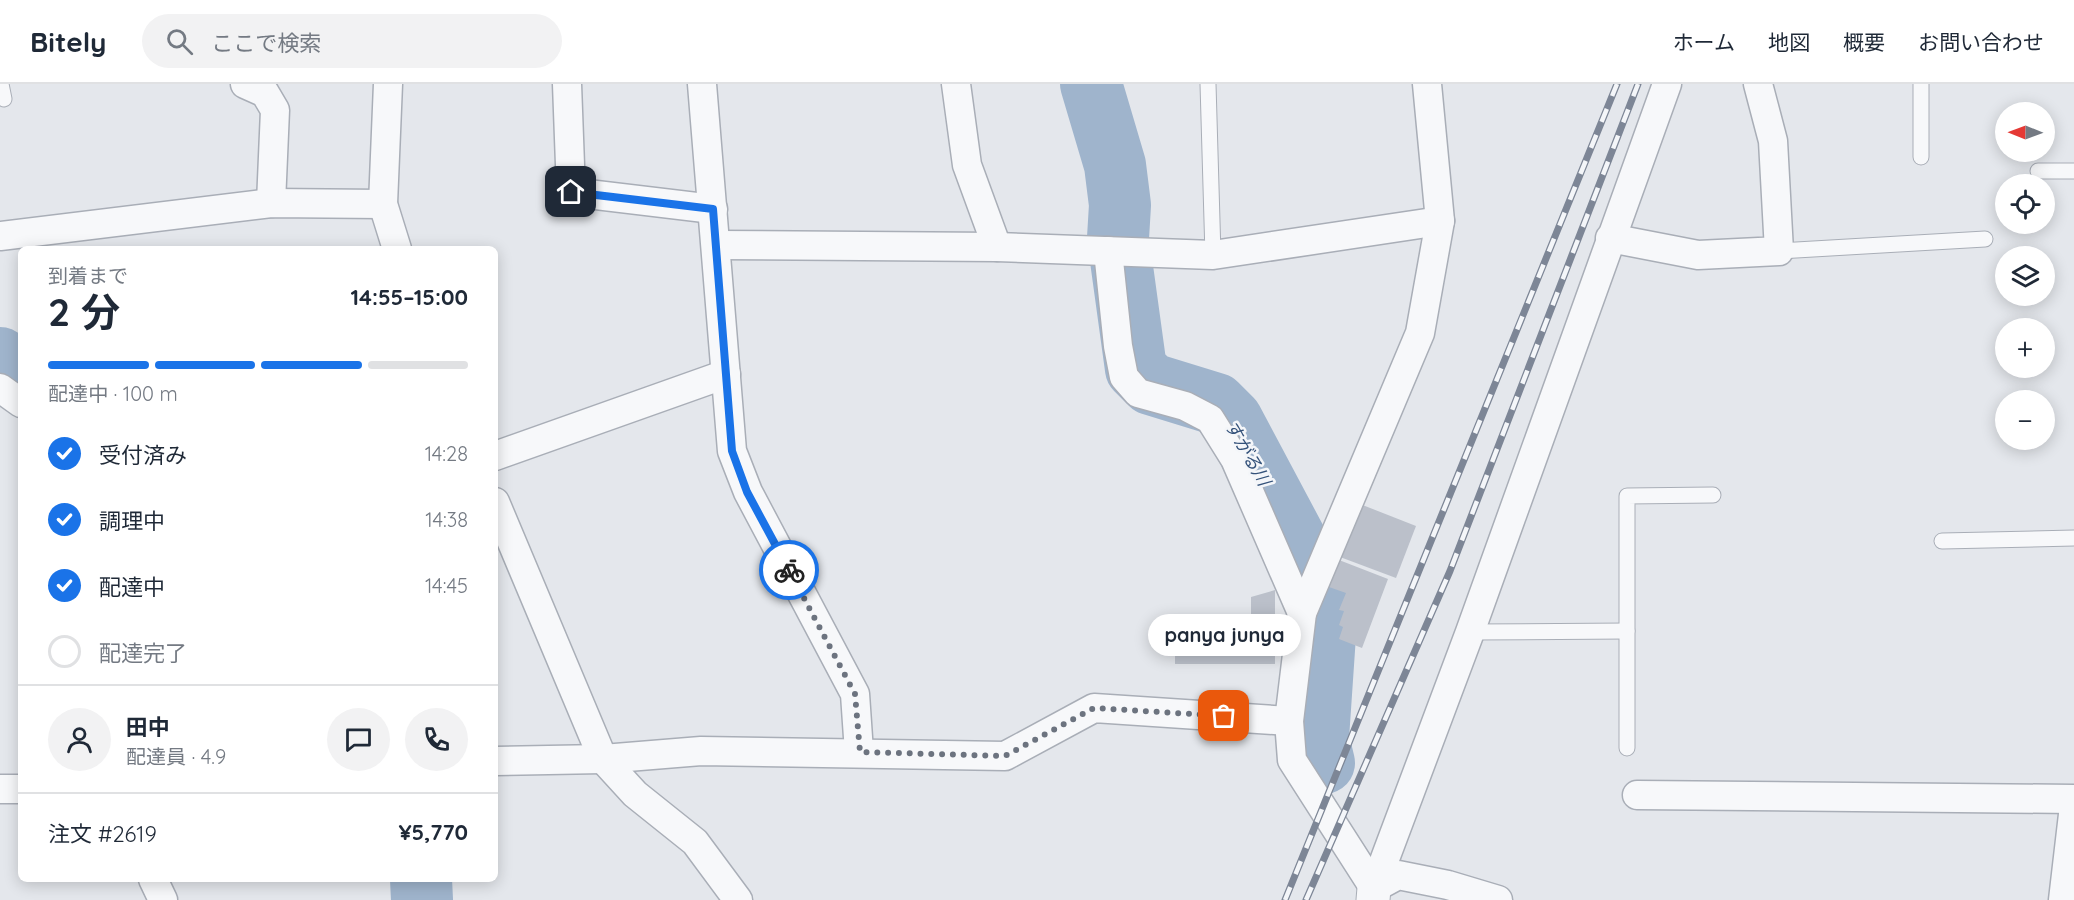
<!DOCTYPE html>
<html lang="ja">
<meta charset="utf-8">
<style>
body{margin:0;font-family:Quicksand,"Noto Sans JP",sans-serif;background:#f2f2f3;color:#1f2937;height:100vh;display:flex;flex-direction:column;font-size:22px;white-space:nowrap}
*{box-sizing:border-box;margin:0}
p{font-size:20px;color:#747a83}
.icon{flex:none;width:33px;height:33px;fill:none;stroke:currentColor;stroke-width:2;stroke-linecap:round;stroke-linejoin:round}
.map{position:relative;flex:1;overflow:hidden}
.details{position:absolute;left:18px;top:162px;width:480px;height:636px;display:flex;flex-direction:column;background:#fff;border-radius:9px;box-shadow:0 3px 15px #0003}
.details>*{flex:none}
.needle{width:39px;rotate:271deg}
.buttons{position:absolute;left:1995px;top:18px;display:grid;gap:12px}
.buttons a{display:grid;place-items:center;width:60px;height:60px;border-radius:50%;background:#fff;box-shadow:0 3px 15px #0003;font-size:30px}
.pin{position:absolute;display:grid;place-items:center;width:51px;height:51px;color:#fff;margin:-26px;border-radius:12px;box-shadow:0 3px 9px #0006}
.courier{position:absolute;display:grid;place-items:center;width:60px;height:60px;margin:-30px;border:4px solid #1a73e8;border-radius:50%;background:#fff;color:#222;box-shadow:0 2px 8px #0007}
.bubble{position:absolute;height:42px;border-radius:21px;background:#fff;box-shadow:0 3px 15px #0003;font-size:20px;font-weight:700;line-height:42px;text-align:center}
.head em{font-style:normal;font-weight:700}
.head div{display:flex;flex-direction:column-reverse}
.head{display:flex;align-items:center;justify-content:space-between;height:102px;padding:0 30px}
h1{font-size:39px;font-weight:700;line-height:45px}
.bar{display:grid;grid-template-columns:repeat(4,1fr);gap:9px 6px;align-content:center;height:72px;padding:0 30px}
.bar i{height:8px;border-radius:4px;background:#e0e1e3}
.bar .selected{background:#1a73e8}
.bar p{grid-column:span 4}
.line{display:flex;align-items:center;gap:15px;padding:0 30px;border-top:2px solid #e0e1e3}
.line div{flex:1}
.round{display:grid;place-items:center;flex:none;width:63px;height:63px;border-radius:32px;background:#f2f2f3}
ol{padding:0 30px;list-style:none}
li{display:flex;align-items:center;gap:18px;height:66px}
li p{margin-inline-start:auto}
li .icon{padding:6px;border-radius:50%;background:#1a73e8;color:#fff;stroke-width:4}
li:last-child{color:#747a83}
li i{width:33px;height:33px;border:3px solid #e0e1e3;border-radius:50%}
header{display:flex;align-items:center;gap:36px;box-sizing:border-box;height:84px;padding:0 30px;background:#fff;border-bottom:2px solid #e0e1e3}
header strong{font-size:28px}
nav{display:flex;gap:33px;margin-inline-start:auto;font-size:21px}
.search{width:420px;height:54px;background:#f2f2f3;display:flex;align-items:center;gap:15px;box-sizing:border-box;padding:0 21px;border-radius:33px;color:#747a83;font-size:22px}
.map>svg:first-child{display:block}
.lines{fill:none;stroke-linecap:round;stroke-linejoin:round}
.river{stroke:#9fb4cc;stroke-width:62}
.building{fill:#bbc0ca}
.service-casing{stroke:#a9aeb7;stroke-width:17}
.minor-casing{stroke:#a9aeb7;stroke-width:31}
.tertiary-casing{stroke:#a9aeb7;stroke-width:35}
.service{stroke:#f7f8fa;stroke-width:15}
.minor{stroke:#f7f8fa;stroke-width:28}
.tertiary{stroke:#f7f8fa;stroke-width:33}
.rail-casing{stroke:#7d8696;stroke-width:7}
.rail{stroke:#f4f6f9;stroke-width:4.5;stroke-dasharray:14;stroke-linecap:butt}
.done{stroke:#6c737f;stroke-width:6;stroke-dasharray:0 10.8}
.route{stroke:#1a73e8;stroke-width:8}
.labels{text-anchor:middle;dominant-baseline:central;stroke-width:5;stroke-linejoin:round;paint-order:stroke}
.water-label{font-size:18px;font-style:italic;fill:#34527a;stroke:#f4f6f9}
</style>
<header>
<strong>Bitely</strong>
<div class="search"><svg class="icon" aria-label="search" viewBox="0 0 24 24"><circle cx="10" cy="10" r="6"/><path d="M15 15l6 6"/></svg>ここで検索</div>
<nav><a>ホーム</a><a>地図</a><a>概要</a><a>お問い合わせ</a></nav>
</header>
<div class="map">
<svg width="2074" height="816" viewBox="0 0 2074 816">
<rect width="100%" height="100%" fill="#e4e7ec"/>
<g class="lines">
<g class="river">
<polyline points="1091,0 1115,81 1120,121 1118,154 1136,285 1151,300 1216,320 1232,336 1307,477 1322,518 1325,551 1318,654 1324,679"/>
<polyline points="0,274 21,288"/>
<polyline points="421,795 422,816"/>
</g>
</g>
<g class="building">
<polygon points="1360,420 1416,442 1396,494 1340,473"/>
<polygon points="1339,476 1388,495 1362,564 1339,555 1343,543 1339,541 1344,527 1339,526 1346,509 1329,503"/>
<polygon points="1275,506 1275,580 1175,580 1175,533 1251,532 1251,513"/>
</g>
<g class="lines">
<defs>
<g id="service">
<polyline points="1,0 4,15"/>
<polyline points="1208,0 1213,171"/>
<polyline points="1921,0 1921,73"/>
<polyline points="2038,87 2074,87"/>
<polyline points="1779,167 1985,155"/>
<polyline points="1942,457 2074,454"/>
<polyline points="1470,548 1627,547"/>
<polyline points="1627,664 1627,412 1713,411"/>
</g>
<g id="minor">
<polyline points="245,0 265,9 275,26 271,119"/>
<polyline points="388,0 383,120 397,165"/>
<polyline points="567,0 571,108 713,125"/>
<polyline points="702,0 732,367 748,408 855,610 859,668"/>
<polyline points="956,0 967,81 997,163"/>
<polyline points="0,152 271,119 383,120"/>
<polyline points="1610,154 1698,171 1779,167 1773,57 1758,0"/>
<polyline points="717,161 997,163 1213,171 1440,137"/>
<polyline points="1108,167 1118,262 1124,293 1138,309 1185,322 1210,335 1235,375 1302,529"/>
<polyline points="0,304 21,319"/>
<polyline points="495,372 726,290"/>
<polyline points="495,418 603,675 635,710 695,758 738,816"/>
<polyline points="495,677 603,675 701,667 1005,672 1094,624 1289,637"/>
<polyline points="0,705 21,705"/>
<polyline points="1637,711 2074,715"/>
<polyline points="153,795 163,816"/>
<polyline points="1374,804 1470,548 1667,0"/>
<polyline points="1374,804 1292,676 1289,637 1302,529 1420,249 1440,137 1427,0"/>
<polyline points="1374,804 1398,791 1448,801 1498,816"/>
<polyline points="2063,816 2074,722"/>
</g>
<polyline id="tertiary" points="1373,816 1374,804"/>
</defs>
<use href="#service" class="service-casing"/>
<use href="#minor" class="minor-casing"/>
<use href="#tertiary" class="tertiary-casing"/>
<use href="#service" class="service"/>
<use href="#minor" class="minor"/>
<use href="#tertiary" class="tertiary"/>
<defs>
<g id="rail">
<polyline points="1285,816 1617,0"/>
<polyline points="1306,816 1450,487 1638,0"/>
</g>
</defs>
<use href="#rail" class="rail-casing"/>
<use href="#rail" class="rail"/>
</g>
<g class="lines">
<polyline class="done" points="789,486 855,610 860,668 1005,672 1094,624 1224,632"/>
<polyline class="route" points="571,108 713,125 732,367 747,408 789,486"/>
</g>
<g class="labels">
<g class="water-label">
<text transform="translate(1248 369) rotate(60)">すがる川</text>
</g>
</g>
</svg>
<div class="buttons">
<a><svg class="needle" viewBox="-14 -14 28 28"><path d="M0-13l5 13h-10z" fill="#e53935"/><path d="M0 13l5-13h-10z" fill="#747a83"/></svg></a>
<a><svg class="icon" aria-label="locate" viewBox="0 0 24 24"><circle cx="12" cy="12" r="6"/><path d="M12 2v4M12 18v4M2 12h4M18 12h4"/></svg></a>
<a><svg class="icon" aria-label="layers" viewBox="0 0 24 24"><path d="M12 4l9 5-9 5-9-5zM3 14l9 5 9-5"/></svg></a>
<a>+</a>
<a>−</a>
</div>
<div class="pin" style="left:1224px;top:632px;background:#ea580c"><svg class="icon" aria-label="bag" viewBox="0 0 24 24"><path d="M5 8h14l-1 12H6zM9 8a3 3 0 0 1 6 0"/></svg></div>
<div class="pin" style="left:571px;top:108px;background:#1f2937"><svg class="icon" aria-label="home" viewBox="0 0 24 24"><path d="M3 11l9-7 9 7M6 9v11h12V9"/></svg></div>
<div class="courier" style="left:789px;top:486px"><svg class="icon" aria-label="bike" viewBox="0 0 24 24"><circle cx="6" cy="16" r="4"/><circle cx="18" cy="16" r="4"/><path d="M6 16l4-8h5l3 8M10 8l3 8H6M13 5h3"/></svg></div>
<div class="bubble" style="left:1148px;top:530px;width:153px">panya junya</div>
<section class="details">
<div class="head"><div><h1>2 分</h1><p>到着まで</p></div><em>14:55–15:00</em></div>
<div class="bar"><i class="selected"></i><i class="selected"></i><i class="selected"></i><i></i><p>配達中 · 100 m</p></div>
<ol>
<li><svg class="icon" aria-label="check" viewBox="0 0 24 24"><path d="M5 12l5 5 9-10"/></svg>受付済み<p>14:28</p></li>
<li><svg class="icon" aria-label="check" viewBox="0 0 24 24"><path d="M5 12l5 5 9-10"/></svg>調理中<p>14:38</p></li>
<li><svg class="icon" aria-label="check" viewBox="0 0 24 24"><path d="M5 12l5 5 9-10"/></svg>配達中<p>14:45</p></li>
<li><i></i>配達完了</li>
</ol>
<div class="line" style="height:108px"><a class="round"><svg class="icon" aria-label="person" viewBox="0 0 24 24"><circle cx="12" cy="8" r="4"/><path d="M4 21q1-7 8-7t8 7"/></svg></a><div><b>田中</b><p>配達員 · 4.9</p></div><a class="round"><svg class="icon" aria-label="chat" viewBox="0 0 24 24"><path d="M4 5h16v11H9l-5 4z"/></svg></a><a class="round"><svg class="icon" aria-label="phone" viewBox="0 0 24 24"><path d="M5 4h4l2 5-3 2q2 4 5 5l2-3 5 2v4C11 20 4 13 5 4z"/></svg></a></div>
<div class="line" style="height:78px"><div>注文 #2619</div><b>¥5,770</b></div>
</section>
</div>
